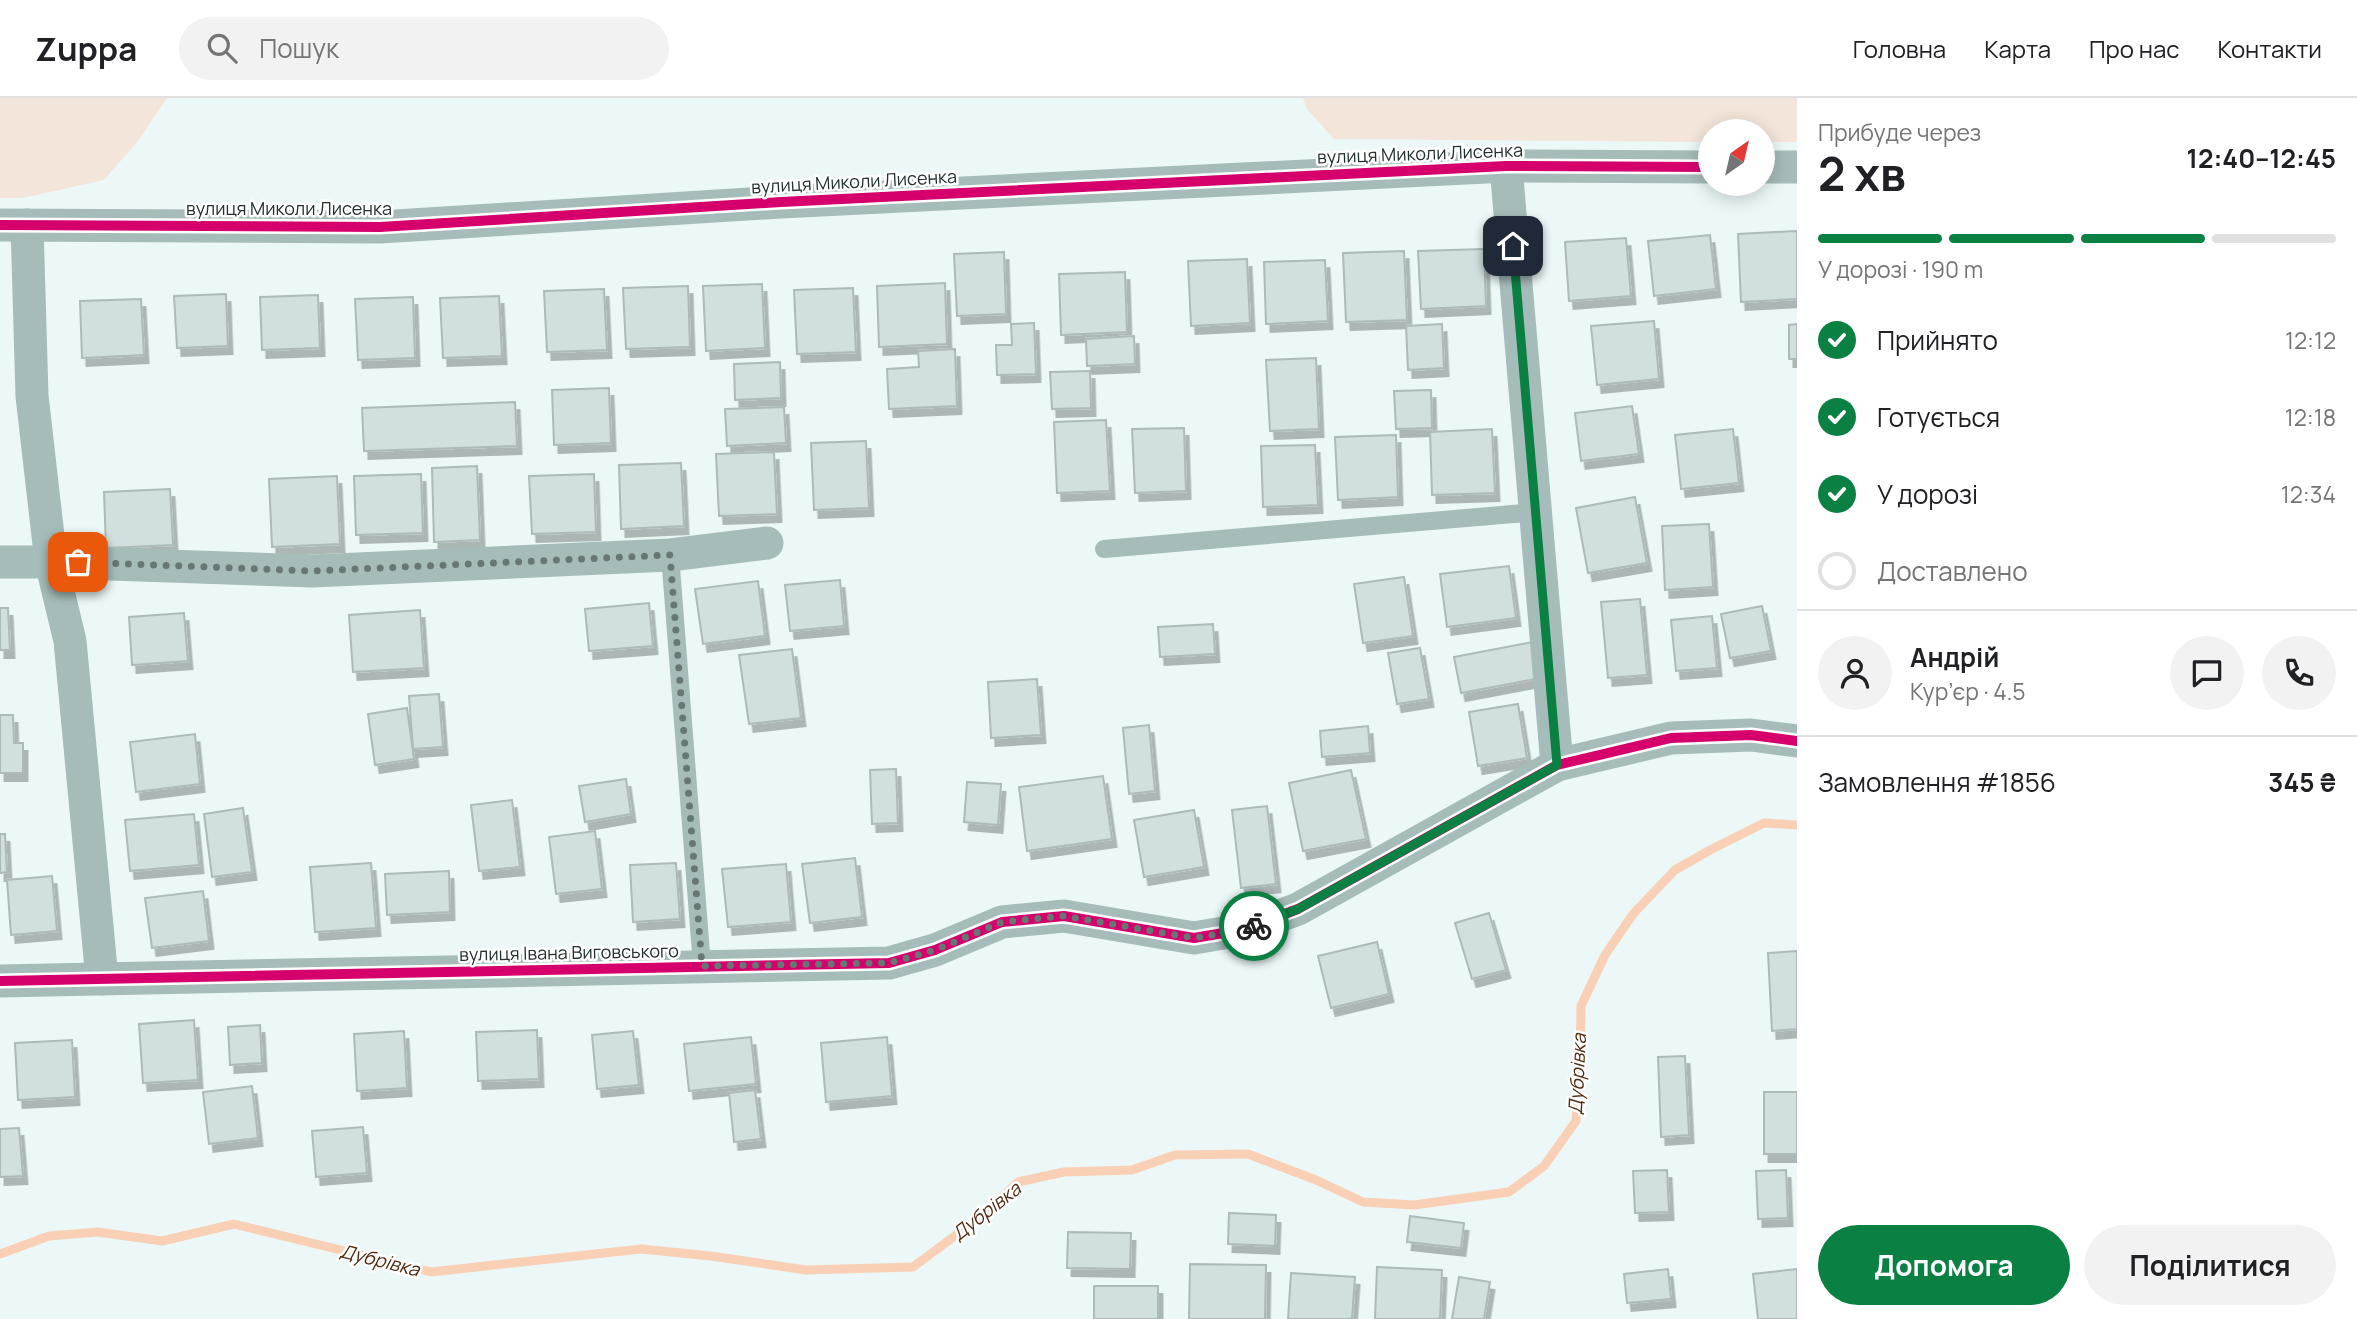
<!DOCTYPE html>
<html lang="uk">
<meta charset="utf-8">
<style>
body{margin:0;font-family:Manrope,sans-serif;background:#f2f2f2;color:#202124;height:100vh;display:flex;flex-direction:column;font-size:26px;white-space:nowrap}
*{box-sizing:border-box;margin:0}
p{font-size:23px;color:#757577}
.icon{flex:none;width:38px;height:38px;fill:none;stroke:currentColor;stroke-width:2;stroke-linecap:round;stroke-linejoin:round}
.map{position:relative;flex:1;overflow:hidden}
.side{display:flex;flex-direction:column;background:#fff;width:560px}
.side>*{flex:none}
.needle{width:46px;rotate:34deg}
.controls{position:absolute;left:1698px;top:21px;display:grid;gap:14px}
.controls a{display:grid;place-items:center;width:77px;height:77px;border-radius:50%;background:#fff;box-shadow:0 4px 18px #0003;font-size:35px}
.pin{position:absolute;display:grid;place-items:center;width:60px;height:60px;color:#fff;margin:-30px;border-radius:14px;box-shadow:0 4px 10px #0006}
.courier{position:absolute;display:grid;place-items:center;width:70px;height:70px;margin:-35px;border:5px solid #0b8043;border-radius:50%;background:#fff;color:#222;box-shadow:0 2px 9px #0007}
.summary em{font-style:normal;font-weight:700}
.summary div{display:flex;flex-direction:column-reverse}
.summary{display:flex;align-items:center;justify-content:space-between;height:119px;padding:0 21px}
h1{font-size:46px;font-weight:700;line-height:52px}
.bar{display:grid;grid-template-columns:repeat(4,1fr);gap:10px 7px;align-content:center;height:84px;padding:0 21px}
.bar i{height:9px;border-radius:5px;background:#e0e0e0}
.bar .active{background:#0b8043}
.bar p{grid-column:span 4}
.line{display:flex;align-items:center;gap:18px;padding:0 21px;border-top:2px solid #e0e0e0}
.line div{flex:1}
.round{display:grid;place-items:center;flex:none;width:74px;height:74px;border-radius:37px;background:#f2f2f2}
ol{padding:0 21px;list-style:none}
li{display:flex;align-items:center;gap:21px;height:77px}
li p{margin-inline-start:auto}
li .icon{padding:7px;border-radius:50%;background:#0b8043;color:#fff;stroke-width:4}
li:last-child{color:#757577}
li i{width:38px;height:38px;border:4px solid #e0e0e0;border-radius:50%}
.button{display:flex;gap:14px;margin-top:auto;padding:14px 21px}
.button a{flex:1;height:80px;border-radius:42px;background:#0b8043;color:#fff;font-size:28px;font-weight:700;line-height:80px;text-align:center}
.button a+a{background:#f2f2f2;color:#202124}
header{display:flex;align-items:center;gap:42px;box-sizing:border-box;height:98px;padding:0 35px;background:#fff;border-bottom:2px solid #e0e0e0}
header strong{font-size:33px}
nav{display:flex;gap:38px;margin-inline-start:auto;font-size:24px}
.search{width:490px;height:63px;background:#f2f2f2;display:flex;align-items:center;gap:18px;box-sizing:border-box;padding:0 24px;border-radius:38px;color:#757577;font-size:26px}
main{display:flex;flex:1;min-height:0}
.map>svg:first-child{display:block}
.green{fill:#f3e5d9}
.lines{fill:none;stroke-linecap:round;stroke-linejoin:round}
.stream{stroke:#f9d0b6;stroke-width:9}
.building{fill:#d1dfde;stroke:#acbab9;stroke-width:2;filter:url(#shadow)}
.lane{stroke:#a6bcba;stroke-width:18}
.street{stroke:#a6bcba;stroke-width:33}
.cycleway-casing{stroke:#fff;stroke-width:15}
.cycleway{stroke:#d6006c;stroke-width:10}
.done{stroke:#677775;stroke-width:7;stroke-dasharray:0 12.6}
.route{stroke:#0b8043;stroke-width:9}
.labels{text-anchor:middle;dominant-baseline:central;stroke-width:5;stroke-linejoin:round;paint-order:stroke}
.street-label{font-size:18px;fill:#20312f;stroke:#fff}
.water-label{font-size:19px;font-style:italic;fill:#522a0f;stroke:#fff}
</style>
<header>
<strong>Zuppa</strong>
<div class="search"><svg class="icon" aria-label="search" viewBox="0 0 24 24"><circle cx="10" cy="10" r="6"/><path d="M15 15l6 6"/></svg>Пошук</div>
<nav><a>Головна</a><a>Карта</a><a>Про нас</a><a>Контакти</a></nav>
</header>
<main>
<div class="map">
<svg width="1797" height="1221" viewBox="0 0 1797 1221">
<defs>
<filter id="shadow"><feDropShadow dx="4.5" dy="8" stdDeviation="0" flood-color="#0004"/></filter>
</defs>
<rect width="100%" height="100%" fill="#ebf8f7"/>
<g class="green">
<polygon points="0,0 167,0 138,43 104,82 23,100 0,100"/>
<polygon points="1303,0 1797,0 1797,44 1762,44 1762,33 1710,33 1710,44 1334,41 1307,11"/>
</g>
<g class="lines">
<polyline class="stream" points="0,1156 49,1138 98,1134 162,1143 234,1126 431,1174 641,1151 711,1158 806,1172 913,1169 983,1117 1018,1084 1064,1074 1132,1072 1175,1057 1248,1056 1316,1082 1363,1104 1414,1107 1509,1094 1544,1068 1576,1023 1580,964 1581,908 1605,857 1633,816 1675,772 1712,751 1764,725 1797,727"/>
</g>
<g class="building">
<polygon points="1797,133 1797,201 1741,204 1738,136"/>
<polygon points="1710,137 1716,191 1654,198 1648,143"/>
<polygon points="1626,140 1631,198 1569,203 1565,144"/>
<polygon points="1484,151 1486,208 1421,211 1418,153"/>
<polygon points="1404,153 1407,222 1346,224 1343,155"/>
<polygon points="1004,154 1006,216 957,218 954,156"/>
<polygon points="1247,161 1250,225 1191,228 1188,163"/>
<polygon points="1325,162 1328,223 1266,226 1264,164"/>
<polygon points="1125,174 1127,234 1061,237 1059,176"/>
<polygon points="945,185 947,246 879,249 877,188"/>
<polygon points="762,186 765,250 706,253 703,188"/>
<polygon points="688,188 690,249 626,251 623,190"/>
<polygon points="853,190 856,254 797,256 794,192"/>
<polygon points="604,191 607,252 547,254 544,193"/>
<polygon points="226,196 228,248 177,250 174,198"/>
<polygon points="318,197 320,250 262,252 260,199"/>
<polygon points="499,198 502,258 443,260 440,200"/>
<polygon points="413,199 415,260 358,262 355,201"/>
<polygon points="141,201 144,257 82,260 80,203"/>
<polygon points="1654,223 1659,281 1597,287 1591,228"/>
<polygon points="1034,225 1036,276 997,277 996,247 1012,247 1011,226"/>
<polygon points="1442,226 1444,270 1408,272 1406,228"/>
<polygon points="1797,226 1797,261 1789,261 1789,227"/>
<polygon points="1134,238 1135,266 1087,268 1086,241"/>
<polygon points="955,251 957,308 889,311 887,271 919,269 918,253"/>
<polygon points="1316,260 1319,331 1270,333 1266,262"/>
<polygon points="780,264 781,300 735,302 734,266"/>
<polygon points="1090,273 1091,310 1052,311 1050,274"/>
<polygon points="609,290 611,345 554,347 552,292"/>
<polygon points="1431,292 1432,330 1396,331 1394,293"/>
<polygon points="515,304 517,348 364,353 362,310"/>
<polygon points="1632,308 1639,356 1581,363 1575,315"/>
<polygon points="784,309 786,345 727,348 725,311"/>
<polygon points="1106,322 1110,393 1057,395 1054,324"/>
<polygon points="1184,330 1186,393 1135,395 1132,331"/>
<polygon points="1492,331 1495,395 1432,397 1430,334"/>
<polygon points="1733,331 1739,385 1681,391 1675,337"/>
<polygon points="1396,337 1398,399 1338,402 1335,339"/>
<polygon points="866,343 869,410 814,412 811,345"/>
<polygon points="1315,347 1318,407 1263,409 1261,348"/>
<polygon points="774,354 777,416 719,418 716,356"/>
<polygon points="681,365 684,428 621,431 619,367"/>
<polygon points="477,368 480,442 434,444 432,370"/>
<polygon points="421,376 423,435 356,437 354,378"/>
<polygon points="594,376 596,434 532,436 529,378"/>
<polygon points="337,378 340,446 272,449 269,381"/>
<polygon points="170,391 173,447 106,450 104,394"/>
<polygon points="1635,399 1647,465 1588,475 1576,410"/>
<polygon points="1709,426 1713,489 1665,492 1662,428"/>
<polygon points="1509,468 1516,520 1447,529 1440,476"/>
<polygon points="1404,479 1413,538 1363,545 1354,486"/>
<polygon points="840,482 844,528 790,533 785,487"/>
<polygon points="758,483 765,538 703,546 695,491"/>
<polygon points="1640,501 1647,577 1608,580 1601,504"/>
<polygon points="649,505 653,548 589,553 585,511"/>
<polygon points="1762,508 1771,553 1730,560 1721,516"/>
<polygon points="0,510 8,510 10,552 0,552"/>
<polygon points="420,512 424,570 353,574 349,517"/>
<polygon points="184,515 188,563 132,567 129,519"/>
<polygon points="1712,518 1717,570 1676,573 1671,522"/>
<polygon points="1213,526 1215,556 1160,559 1158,529"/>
<polygon points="1533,544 1541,580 1461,595 1454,559"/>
<polygon points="1420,550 1429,601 1397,606 1388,555"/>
<polygon points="792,551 801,620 749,626 739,557"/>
<polygon points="1037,581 1041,637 991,640 988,584"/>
<polygon points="439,596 443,649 413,651 409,598"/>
<polygon points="1518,606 1527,660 1478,668 1469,614"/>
<polygon points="407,610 414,661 375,667 368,616"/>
<polygon points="0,617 13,617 14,645 23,645 23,675 0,675"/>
<polygon points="1149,627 1155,693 1129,696 1123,630"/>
<polygon points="1368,628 1370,655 1322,659 1320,633"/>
<polygon points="195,636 200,686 136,694 130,644"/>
<polygon points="896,671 898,725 872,726 870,672"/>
<polygon points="1351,672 1366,741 1303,753 1289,685"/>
<polygon points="1103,678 1112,741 1027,753 1019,689"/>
<polygon points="626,681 631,716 585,724 579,688"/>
<polygon points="967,684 1001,686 998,727 964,724"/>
<polygon points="512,702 520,769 479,773 471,707"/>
<polygon points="1267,708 1276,786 1241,790 1232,712"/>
<polygon points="243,710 252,774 212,779 204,716"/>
<polygon points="1194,712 1204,769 1144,779 1134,722"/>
<polygon points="194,716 199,767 130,773 125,722"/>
<polygon points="595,733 602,791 556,796 549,739"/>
<polygon points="0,736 5,736 7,774 0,775"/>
<polygon points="855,760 862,819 810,825 802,766"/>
<polygon points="371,765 376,830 315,834 310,769"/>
<polygon points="676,765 680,821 633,824 630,767"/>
<polygon points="786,766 791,824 728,829 722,771"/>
<polygon points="449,773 450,814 387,817 385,776"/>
<polygon points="52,778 57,833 11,837 7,782"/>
<polygon points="203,793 209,843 152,850 145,800"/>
<polygon points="1489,815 1506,872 1472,881 1455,825"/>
<polygon points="1377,844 1389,896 1331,910 1318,858"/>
<polygon points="1797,853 1797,931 1772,933 1768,855"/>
<polygon points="194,922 198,982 143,985 139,926"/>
<polygon points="260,927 262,965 230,967 228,929"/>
<polygon points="537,932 539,981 478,983 476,934"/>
<polygon points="404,933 407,990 357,993 354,936"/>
<polygon points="633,933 639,987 597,991 592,937"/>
<polygon points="751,939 756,986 689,993 684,946"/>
<polygon points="887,939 892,998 826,1004 821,945"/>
<polygon points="72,942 75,999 18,1002 15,945"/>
<polygon points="1685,958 1689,1037 1661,1039 1658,959"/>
<polygon points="252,988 258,1040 209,1046 203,994"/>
<polygon points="755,992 761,1041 734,1044 729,995"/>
<rect x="1764" y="994" width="33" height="62"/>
<polygon points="363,1029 367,1075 316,1079 312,1033"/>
<polygon points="19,1030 23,1078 0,1079 0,1031"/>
<polygon points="1667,1072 1669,1114 1635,1115 1633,1073"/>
<polygon points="1786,1072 1788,1120 1758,1121 1756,1073"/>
<polygon points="1229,1115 1276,1117 1275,1148 1228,1146"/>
<polygon points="1410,1118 1464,1125 1461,1150 1407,1144"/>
<polygon points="1068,1134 1131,1135 1130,1171 1067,1170"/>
<polygon points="1190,1166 1266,1167 1265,1221 1189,1221"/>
<polygon points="1377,1169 1442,1172 1440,1221 1375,1221"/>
<polygon points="1668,1171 1671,1201 1627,1205 1624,1176"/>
<polygon points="1797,1171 1797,1221 1758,1221 1753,1176"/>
<polygon points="1291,1175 1355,1179 1352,1221 1288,1221"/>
<polygon points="1459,1179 1490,1184 1484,1221 1452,1221"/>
<rect x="1094" y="1188" width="64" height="33"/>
</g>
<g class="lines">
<g class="lane">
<polyline points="1104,451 1536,414"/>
<polyline points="670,457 702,868"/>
</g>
<g class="street">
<polyline points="1506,68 1557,667"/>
<polyline points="1762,69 1797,69"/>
<polyline points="0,127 380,129 781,104 1506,68 1710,69"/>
<polyline points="27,127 32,298 51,464 70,543 102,881"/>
<polyline points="0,464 51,464 312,473 670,457 767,445"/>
<polyline points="0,883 889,865 935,852 1002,824 1064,818 1194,840 1241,832 1298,811 1557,667 1671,640 1751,637 1797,643"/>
</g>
<defs>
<g id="cycleway">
<polyline points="0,127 380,129 781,104 1506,68 1710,69"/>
<polyline points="0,883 889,865 935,852 1002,824 1064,818 1194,840 1241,832 1298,811 1557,667 1671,640 1751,637 1797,643"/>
</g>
</defs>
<use href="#cycleway" class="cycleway-casing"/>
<use href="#cycleway" class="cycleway"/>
</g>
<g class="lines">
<polyline class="done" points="78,464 312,473 670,457 702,868 889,865 935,852 1002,824 1064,818 1194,840 1241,832 1254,828"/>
<polyline class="route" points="1254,828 1298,811 1557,667 1513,148"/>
</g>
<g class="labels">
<g class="street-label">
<text transform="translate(1420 55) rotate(-2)">вулиця Миколи Лисенка</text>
<text transform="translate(854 83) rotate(-3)">вулиця Миколи Лисенка</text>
<text x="289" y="110">вулиця Миколи Лисенка</text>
<text transform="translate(569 854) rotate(-1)">вулиця Івана Виговського</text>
</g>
<g class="water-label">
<text transform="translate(1577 976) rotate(-87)">Дубрівка</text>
<text transform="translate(986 1113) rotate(-38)">Дубрівка</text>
<text transform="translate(380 1162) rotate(14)">Дубрівка</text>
</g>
</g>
</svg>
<div class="controls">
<a><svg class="needle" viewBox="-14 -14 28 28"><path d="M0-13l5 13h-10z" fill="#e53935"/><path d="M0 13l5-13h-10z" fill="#757577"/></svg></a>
</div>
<div class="pin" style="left:78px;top:464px;background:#ea580c"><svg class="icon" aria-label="bag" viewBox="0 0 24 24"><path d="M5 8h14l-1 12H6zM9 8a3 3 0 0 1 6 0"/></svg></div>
<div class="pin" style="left:1513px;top:148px;background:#1f2937"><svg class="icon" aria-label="home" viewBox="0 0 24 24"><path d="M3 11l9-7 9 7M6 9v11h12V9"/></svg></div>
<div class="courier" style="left:1254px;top:828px"><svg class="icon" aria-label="bike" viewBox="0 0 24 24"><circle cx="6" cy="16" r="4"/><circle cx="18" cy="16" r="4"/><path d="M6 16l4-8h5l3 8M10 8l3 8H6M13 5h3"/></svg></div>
</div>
<section class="side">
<div class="summary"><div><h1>2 хв</h1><p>Прибуде через</p></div><em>12:40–12:45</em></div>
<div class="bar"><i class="active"></i><i class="active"></i><i class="active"></i><i></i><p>У дорозі · 190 m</p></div>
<ol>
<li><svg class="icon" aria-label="check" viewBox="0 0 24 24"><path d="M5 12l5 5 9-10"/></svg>Прийнято<p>12:12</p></li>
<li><svg class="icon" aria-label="check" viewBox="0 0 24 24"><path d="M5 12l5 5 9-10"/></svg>Готується<p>12:18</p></li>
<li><svg class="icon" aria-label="check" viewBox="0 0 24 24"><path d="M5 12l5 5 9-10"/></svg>У дорозі<p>12:34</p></li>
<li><i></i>Доставлено</li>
</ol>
<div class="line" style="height:126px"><a class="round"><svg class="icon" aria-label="person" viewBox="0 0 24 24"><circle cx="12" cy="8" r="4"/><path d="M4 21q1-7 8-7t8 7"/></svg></a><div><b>Андрій</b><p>Кур’єр · 4.5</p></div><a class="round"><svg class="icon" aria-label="chat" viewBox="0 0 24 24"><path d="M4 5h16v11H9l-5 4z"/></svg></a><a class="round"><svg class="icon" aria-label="phone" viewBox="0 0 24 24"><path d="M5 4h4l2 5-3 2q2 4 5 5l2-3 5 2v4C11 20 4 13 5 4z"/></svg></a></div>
<div class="line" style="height:91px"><div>Замовлення #1856</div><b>345 ₴</b></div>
<div class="button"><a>Допомога</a><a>Поділитися</a></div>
</section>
</main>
